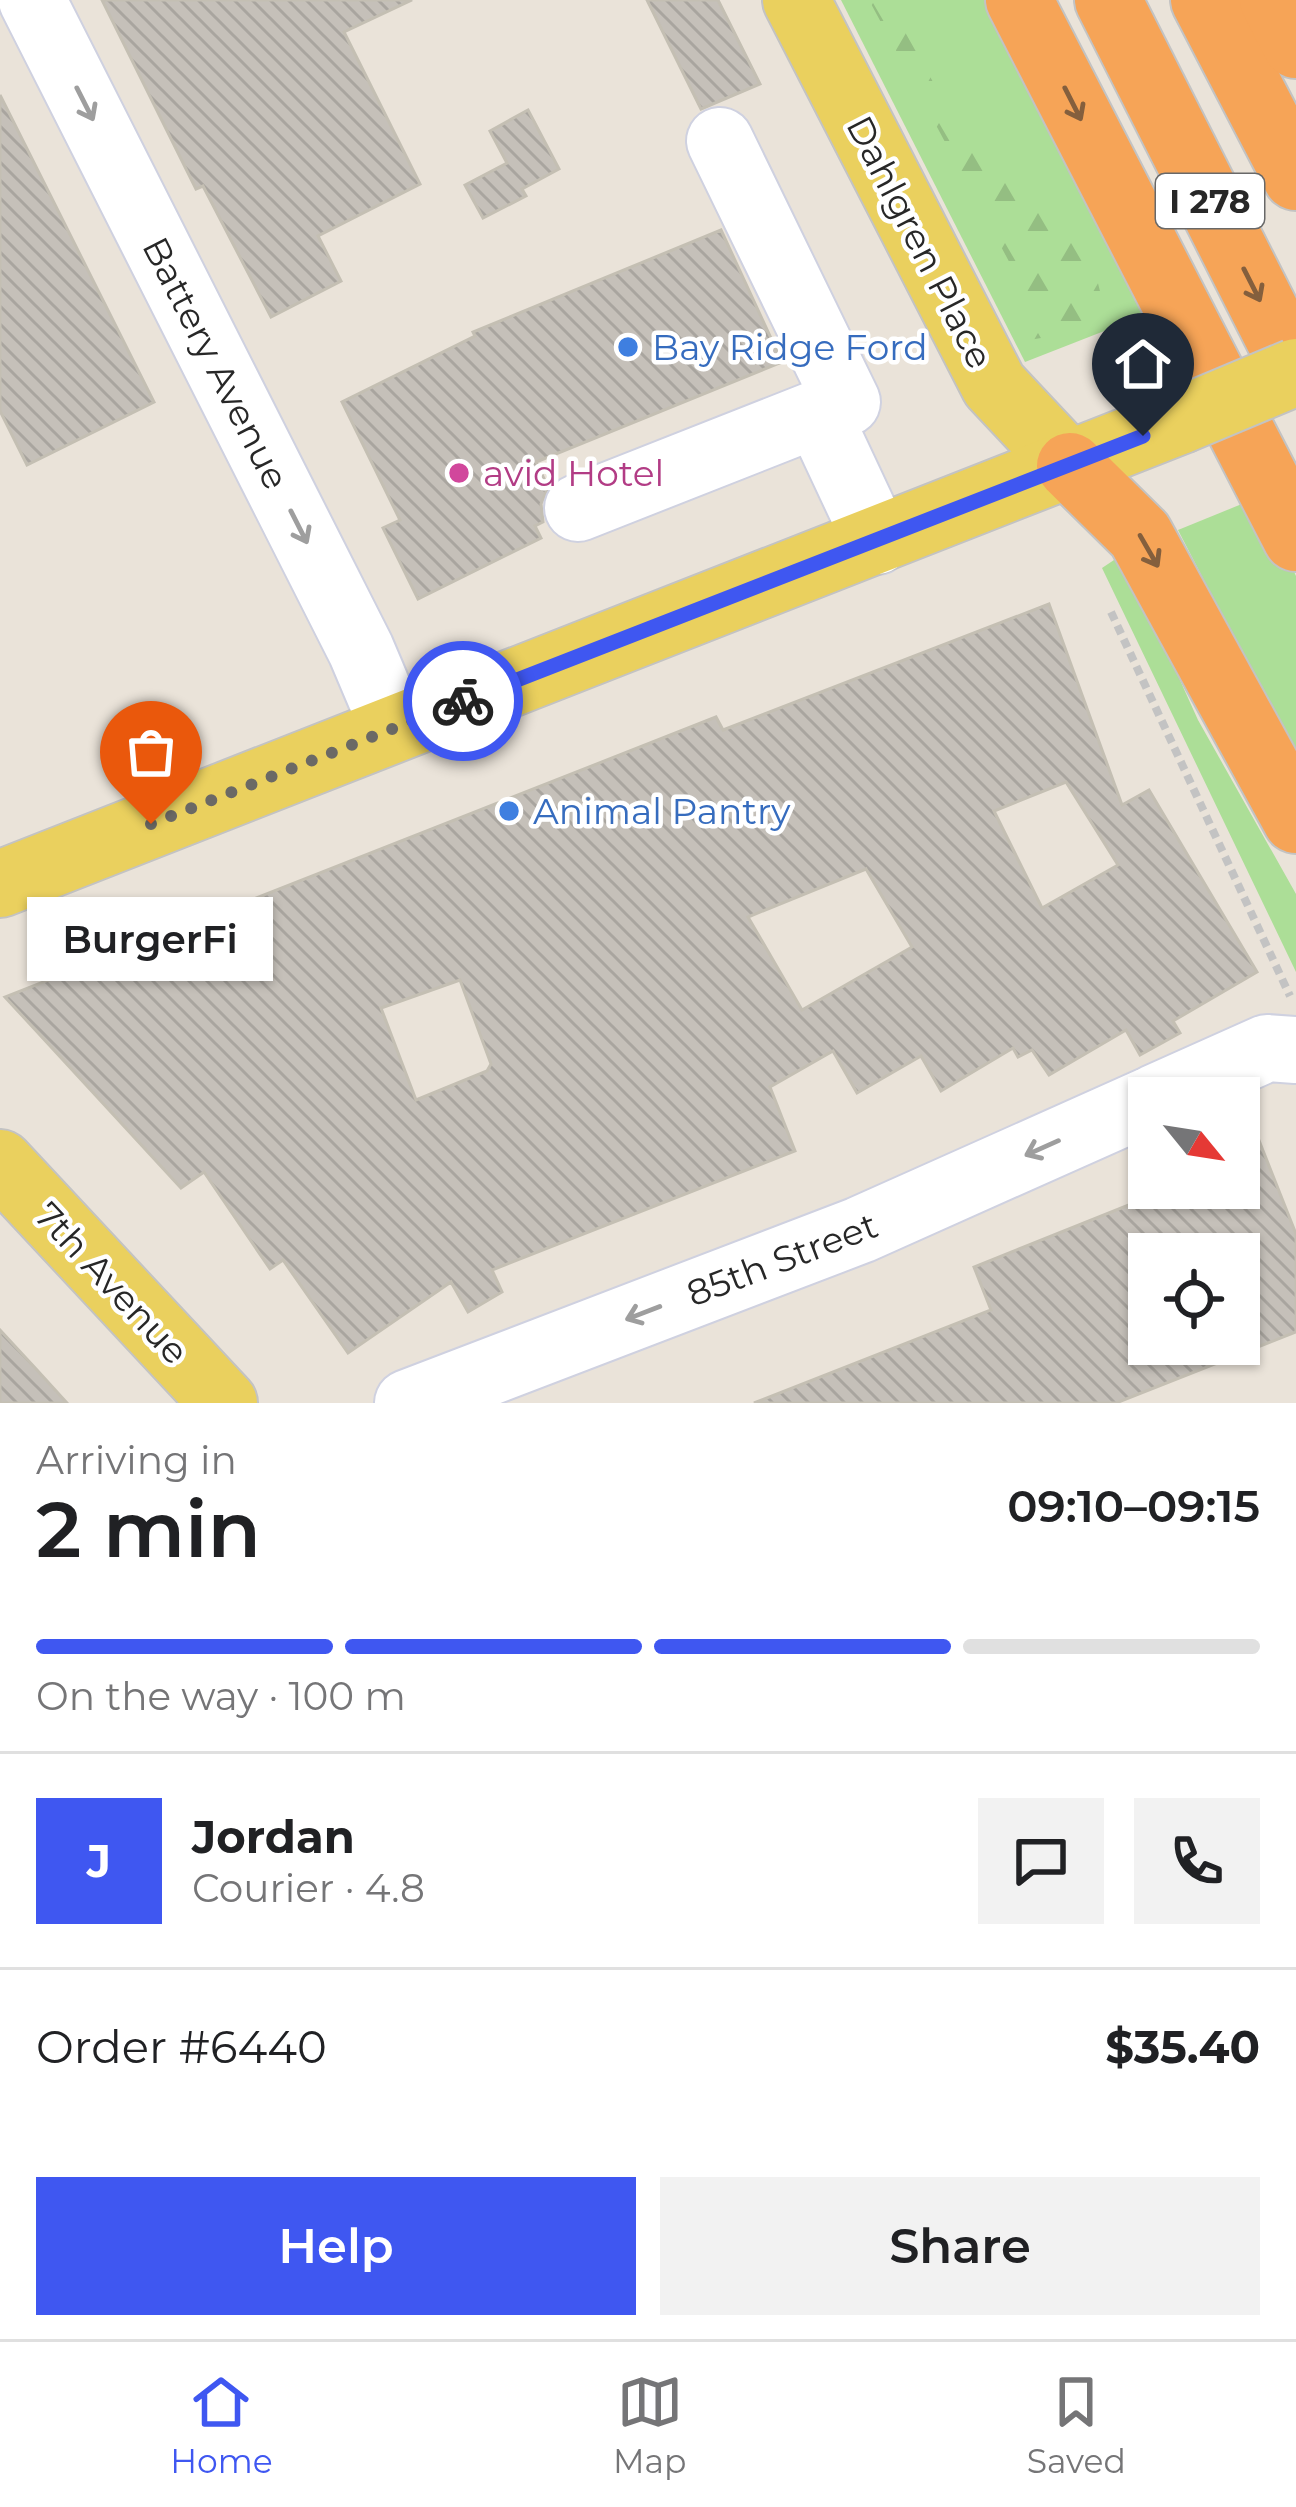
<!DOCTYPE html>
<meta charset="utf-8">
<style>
body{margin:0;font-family:Montserrat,sans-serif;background:#f2f2f2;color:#202124;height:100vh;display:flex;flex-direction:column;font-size:45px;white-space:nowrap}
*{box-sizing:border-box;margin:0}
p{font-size:39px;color:#757577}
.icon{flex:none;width:66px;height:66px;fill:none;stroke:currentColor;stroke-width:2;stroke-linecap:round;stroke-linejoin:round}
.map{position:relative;height:1403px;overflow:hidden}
.sheet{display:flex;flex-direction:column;background:#fff;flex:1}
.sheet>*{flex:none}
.needle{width:78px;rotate:120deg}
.fabs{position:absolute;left:1128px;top:1077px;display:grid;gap:24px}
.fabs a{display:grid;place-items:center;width:132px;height:132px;border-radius:0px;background:#fff;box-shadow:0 3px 9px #0004;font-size:60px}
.pin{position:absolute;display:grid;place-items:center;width:102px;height:102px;color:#fff;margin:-123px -51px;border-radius:50% 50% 50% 0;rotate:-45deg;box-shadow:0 0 12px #0007}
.pin .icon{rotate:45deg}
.courier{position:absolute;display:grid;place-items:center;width:120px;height:120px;margin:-60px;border:9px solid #3f57f1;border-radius:50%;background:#fff;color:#222;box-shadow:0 3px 15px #0007}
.bubble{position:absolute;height:84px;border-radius:0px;background:#fff;box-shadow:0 3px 9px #0004;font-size:39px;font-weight:600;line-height:84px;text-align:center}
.overview em{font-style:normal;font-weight:600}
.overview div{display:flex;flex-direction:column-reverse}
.overview{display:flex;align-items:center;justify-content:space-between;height:204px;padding:0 36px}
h1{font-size:78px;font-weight:600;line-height:90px}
.bar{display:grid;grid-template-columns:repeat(4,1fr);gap:18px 12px;align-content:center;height:144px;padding:0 36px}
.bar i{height:15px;border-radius:9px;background:#e0e0e0}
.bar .active{background:#3f57f1}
.bar p{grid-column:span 4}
.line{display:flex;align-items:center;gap:30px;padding:0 36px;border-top:3px solid #e0e0e0}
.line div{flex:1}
.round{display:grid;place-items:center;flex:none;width:126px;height:126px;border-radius:0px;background:#f2f2f2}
.cta{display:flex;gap:24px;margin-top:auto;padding:24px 36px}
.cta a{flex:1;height:138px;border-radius:0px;background:#3f57f1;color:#fff;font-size:48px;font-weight:600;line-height:138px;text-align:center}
.cta a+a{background:#f2f2f2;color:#202124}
.menu{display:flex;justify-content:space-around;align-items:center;height:168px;border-top:3px solid #e0e0e0;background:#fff;font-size:33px;color:#757577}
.menu a{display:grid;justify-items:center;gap:6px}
.menu .active{color:#3f57f1}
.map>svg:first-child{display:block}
.grass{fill:#acde97}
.forest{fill:url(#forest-firs)}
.building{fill:url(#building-back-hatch);stroke:#c4bfb3;stroke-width:3;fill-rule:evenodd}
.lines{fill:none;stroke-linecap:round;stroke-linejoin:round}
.minor-casing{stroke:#cfd1e0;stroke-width:70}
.major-casing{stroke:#c3c3c3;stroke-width:70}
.highway-casing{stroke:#c3c3c3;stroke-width:70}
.path{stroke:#c3c3c3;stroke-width:8;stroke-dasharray:9 6;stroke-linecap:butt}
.minor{stroke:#fff;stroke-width:66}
.major{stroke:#ead05e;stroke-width:66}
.highway{stroke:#f6a457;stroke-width:66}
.major-bridge-casing{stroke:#c3c3c3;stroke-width:70;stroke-linecap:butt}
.major-bridge{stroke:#ead05e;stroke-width:66}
.oneway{stroke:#9e9e9e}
.oneway2{stroke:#845f3d}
.done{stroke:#6b6965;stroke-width:12;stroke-dasharray:0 21.6}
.route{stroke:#3f57f1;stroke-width:15}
.shop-dot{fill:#3f7fe0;stroke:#fff;stroke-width:4.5}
.hotel-dot{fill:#d1479c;stroke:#fff;stroke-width:4.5}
.labels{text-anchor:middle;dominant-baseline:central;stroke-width:9;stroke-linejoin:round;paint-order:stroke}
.shield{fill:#fff;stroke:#686868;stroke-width:3}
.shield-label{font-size:33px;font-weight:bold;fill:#272727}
.street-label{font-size:36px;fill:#272727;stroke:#fff}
.shop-label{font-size:36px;fill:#366cbe;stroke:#fff;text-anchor:start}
.hotel-label{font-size:36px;fill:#b23c85;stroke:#fff;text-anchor:start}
</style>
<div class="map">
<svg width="1296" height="1403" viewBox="0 0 1296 1403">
<defs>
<pattern id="forest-firs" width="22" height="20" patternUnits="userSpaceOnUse" patternTransform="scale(3)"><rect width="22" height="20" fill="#acde97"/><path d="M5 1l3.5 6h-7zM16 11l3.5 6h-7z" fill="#94be82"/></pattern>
<pattern id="building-back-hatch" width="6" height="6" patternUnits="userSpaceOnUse" patternTransform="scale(3)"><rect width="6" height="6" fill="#c5c0b9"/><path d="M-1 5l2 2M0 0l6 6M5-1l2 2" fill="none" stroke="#a9a59f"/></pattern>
</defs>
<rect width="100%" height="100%" fill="#eae3d9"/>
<g class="grass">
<polygon points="841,0 989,0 1158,310 1025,362"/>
<polygon points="1259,497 1296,576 1296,758 1178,530"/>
<polygon points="1123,554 1198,720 1296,894 1296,972 1102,568"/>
</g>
<polygon class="forest" points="869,0 887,0 942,98 1089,248 1102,299 1077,332 1023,341 1013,269"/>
<g class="building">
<polygon points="102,0 412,0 344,32 420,184 318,236 341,281 271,317 203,186 196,189"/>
<polygon points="647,0 718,0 760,84 701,109"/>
<polygon points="0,95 154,402 27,465 0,411"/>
<polygon points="528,110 559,169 522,189 526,196 483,218 465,185 507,163 490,131"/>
<polygon points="721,230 782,362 536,462 548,487 541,504 543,522 535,526 541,538 418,599 383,528 400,520 342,402 475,336 473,332"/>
<path d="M1049,604l73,201 27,-15 108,182 -84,49 7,12 -40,22 -14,-25 -77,45 -17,-25 -14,7 -5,-9 -72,43 -20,-35 -64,37 -24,-42 -63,36 25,64 -303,119 10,22 -34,20 -17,-30 -103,71 -65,-93 -13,9 -66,-97 -23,16 -176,-191 711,-280 7,13zM1066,782l52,83 -76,43 -48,-97zM866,869l46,78 -110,63 -54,-93zM460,980l31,84 -4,7 -71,29 -35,-92z"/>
<path d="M1243,1100l53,134v98l-180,71h-362l237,-93 -17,-43 197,-79h68zM1149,1254h90v90h-90z"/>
<polygon points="0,1330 37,1370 67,1403 0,1403"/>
</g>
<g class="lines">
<defs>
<g id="minor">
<polyline points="32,0 361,650 394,728"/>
<polyline points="818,415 877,541"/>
<polyline points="578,508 847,402 720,141"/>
<polyline points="1155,1098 1267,1048 1296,1050"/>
<polyline points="408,1403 860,1230 1149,1101"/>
</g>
<g id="major">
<polyline points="796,0 994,385 1070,466"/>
<polyline points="0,884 1179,421"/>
<polyline points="0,1163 224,1403"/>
</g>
<g id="highway">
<polyline points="1019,0 1296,538"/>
<polyline points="1108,0 1296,372"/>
<polyline points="1204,0 1296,177"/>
<polyline points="1273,0 1296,45"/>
<polyline points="1070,466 1140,535 1296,820"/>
</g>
</defs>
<use href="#minor" class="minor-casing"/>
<use href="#major" class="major-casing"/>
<use href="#highway" class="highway-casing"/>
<polyline class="path" points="1111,612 1290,996"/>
<use href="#minor" class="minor"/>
<use href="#major" class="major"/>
<use href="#highway" class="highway"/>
<defs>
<polyline id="major-bridge" points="1179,421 1296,372"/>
</defs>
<use href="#major-bridge" class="major-bridge-casing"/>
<use href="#major-bridge" class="major-bridge"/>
</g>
<defs><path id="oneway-shaft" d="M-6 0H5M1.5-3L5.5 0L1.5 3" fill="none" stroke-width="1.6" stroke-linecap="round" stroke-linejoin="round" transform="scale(3)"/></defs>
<g class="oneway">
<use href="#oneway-shaft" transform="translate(85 104) rotate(63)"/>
<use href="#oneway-shaft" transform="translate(299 527) rotate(63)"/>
<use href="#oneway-shaft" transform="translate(1042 1148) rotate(156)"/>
<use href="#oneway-shaft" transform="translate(643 1313) rotate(159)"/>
</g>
<g class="oneway2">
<use href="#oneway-shaft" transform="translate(1073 104) rotate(63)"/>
<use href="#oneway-shaft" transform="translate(1252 285) rotate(63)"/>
<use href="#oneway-shaft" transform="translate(1149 551) rotate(60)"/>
</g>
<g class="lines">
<polyline class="done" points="151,824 463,701"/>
<polyline class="route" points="463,701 1143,436"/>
</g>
<g class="shop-dot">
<circle cx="628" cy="347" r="12"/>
<circle cx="509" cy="811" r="12"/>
</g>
<circle class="hotel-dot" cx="459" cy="473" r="12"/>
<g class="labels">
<rect class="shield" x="1156" y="174" width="108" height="54" rx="9"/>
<g class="shield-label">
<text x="1210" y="201">I 278</text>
</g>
<g class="street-label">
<text transform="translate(920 242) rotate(63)">Dahlgren Place</text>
<text transform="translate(216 363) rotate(63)">Battery Avenue</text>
<text transform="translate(782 1259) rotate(-21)">85th Street</text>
<text transform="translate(112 1283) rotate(47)">7th Avenue</text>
</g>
<g class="shop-label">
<text x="652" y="347">Bay Ridge Ford</text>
<text x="533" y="811">Animal Pantry</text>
</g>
<g class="hotel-label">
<text x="483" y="473">avid Hotel</text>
</g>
</g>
</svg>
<div class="fabs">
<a><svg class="needle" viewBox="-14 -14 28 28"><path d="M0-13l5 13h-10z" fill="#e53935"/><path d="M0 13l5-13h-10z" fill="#757577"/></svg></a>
<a><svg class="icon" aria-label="locate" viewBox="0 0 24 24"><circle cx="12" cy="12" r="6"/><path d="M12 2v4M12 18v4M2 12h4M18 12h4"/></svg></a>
</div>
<div class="pin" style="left:151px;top:824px;background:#ea580c"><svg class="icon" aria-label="bag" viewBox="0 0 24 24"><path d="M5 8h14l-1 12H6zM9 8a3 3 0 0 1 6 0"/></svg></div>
<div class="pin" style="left:1143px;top:436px;background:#1f2937"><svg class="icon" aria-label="home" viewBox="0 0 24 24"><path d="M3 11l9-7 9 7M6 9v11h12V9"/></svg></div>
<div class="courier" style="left:463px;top:701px"><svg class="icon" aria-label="bike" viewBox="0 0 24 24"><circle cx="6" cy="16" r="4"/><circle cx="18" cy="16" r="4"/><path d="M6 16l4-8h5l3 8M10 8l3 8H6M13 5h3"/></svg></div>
<div class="bubble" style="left:27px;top:897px;width:246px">BurgerFi</div>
</div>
<section class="sheet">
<div class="overview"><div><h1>2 min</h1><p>Arriving in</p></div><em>09:10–09:15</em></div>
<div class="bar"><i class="active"></i><i class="active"></i><i class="active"></i><i></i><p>On the way · 100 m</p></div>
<div class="line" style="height:216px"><b class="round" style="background:#3f57f1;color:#fff">J</b><div><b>Jordan</b><p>Courier · 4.8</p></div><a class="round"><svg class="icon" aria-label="chat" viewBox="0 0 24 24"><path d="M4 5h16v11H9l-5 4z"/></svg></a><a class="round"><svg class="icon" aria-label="phone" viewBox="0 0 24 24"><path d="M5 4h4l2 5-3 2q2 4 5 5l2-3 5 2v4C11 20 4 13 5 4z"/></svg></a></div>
<div class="line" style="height:156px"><div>Order #6440</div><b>$35.40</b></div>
<div class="cta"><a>Help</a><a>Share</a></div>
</section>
<nav class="menu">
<a class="active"><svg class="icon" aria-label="home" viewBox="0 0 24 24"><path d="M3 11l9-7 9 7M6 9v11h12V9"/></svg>Home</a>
<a><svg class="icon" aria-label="map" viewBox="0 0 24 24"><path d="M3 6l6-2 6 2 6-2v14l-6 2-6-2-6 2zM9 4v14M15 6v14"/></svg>Map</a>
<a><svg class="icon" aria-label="saved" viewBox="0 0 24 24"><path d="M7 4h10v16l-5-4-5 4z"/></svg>Saved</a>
</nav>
